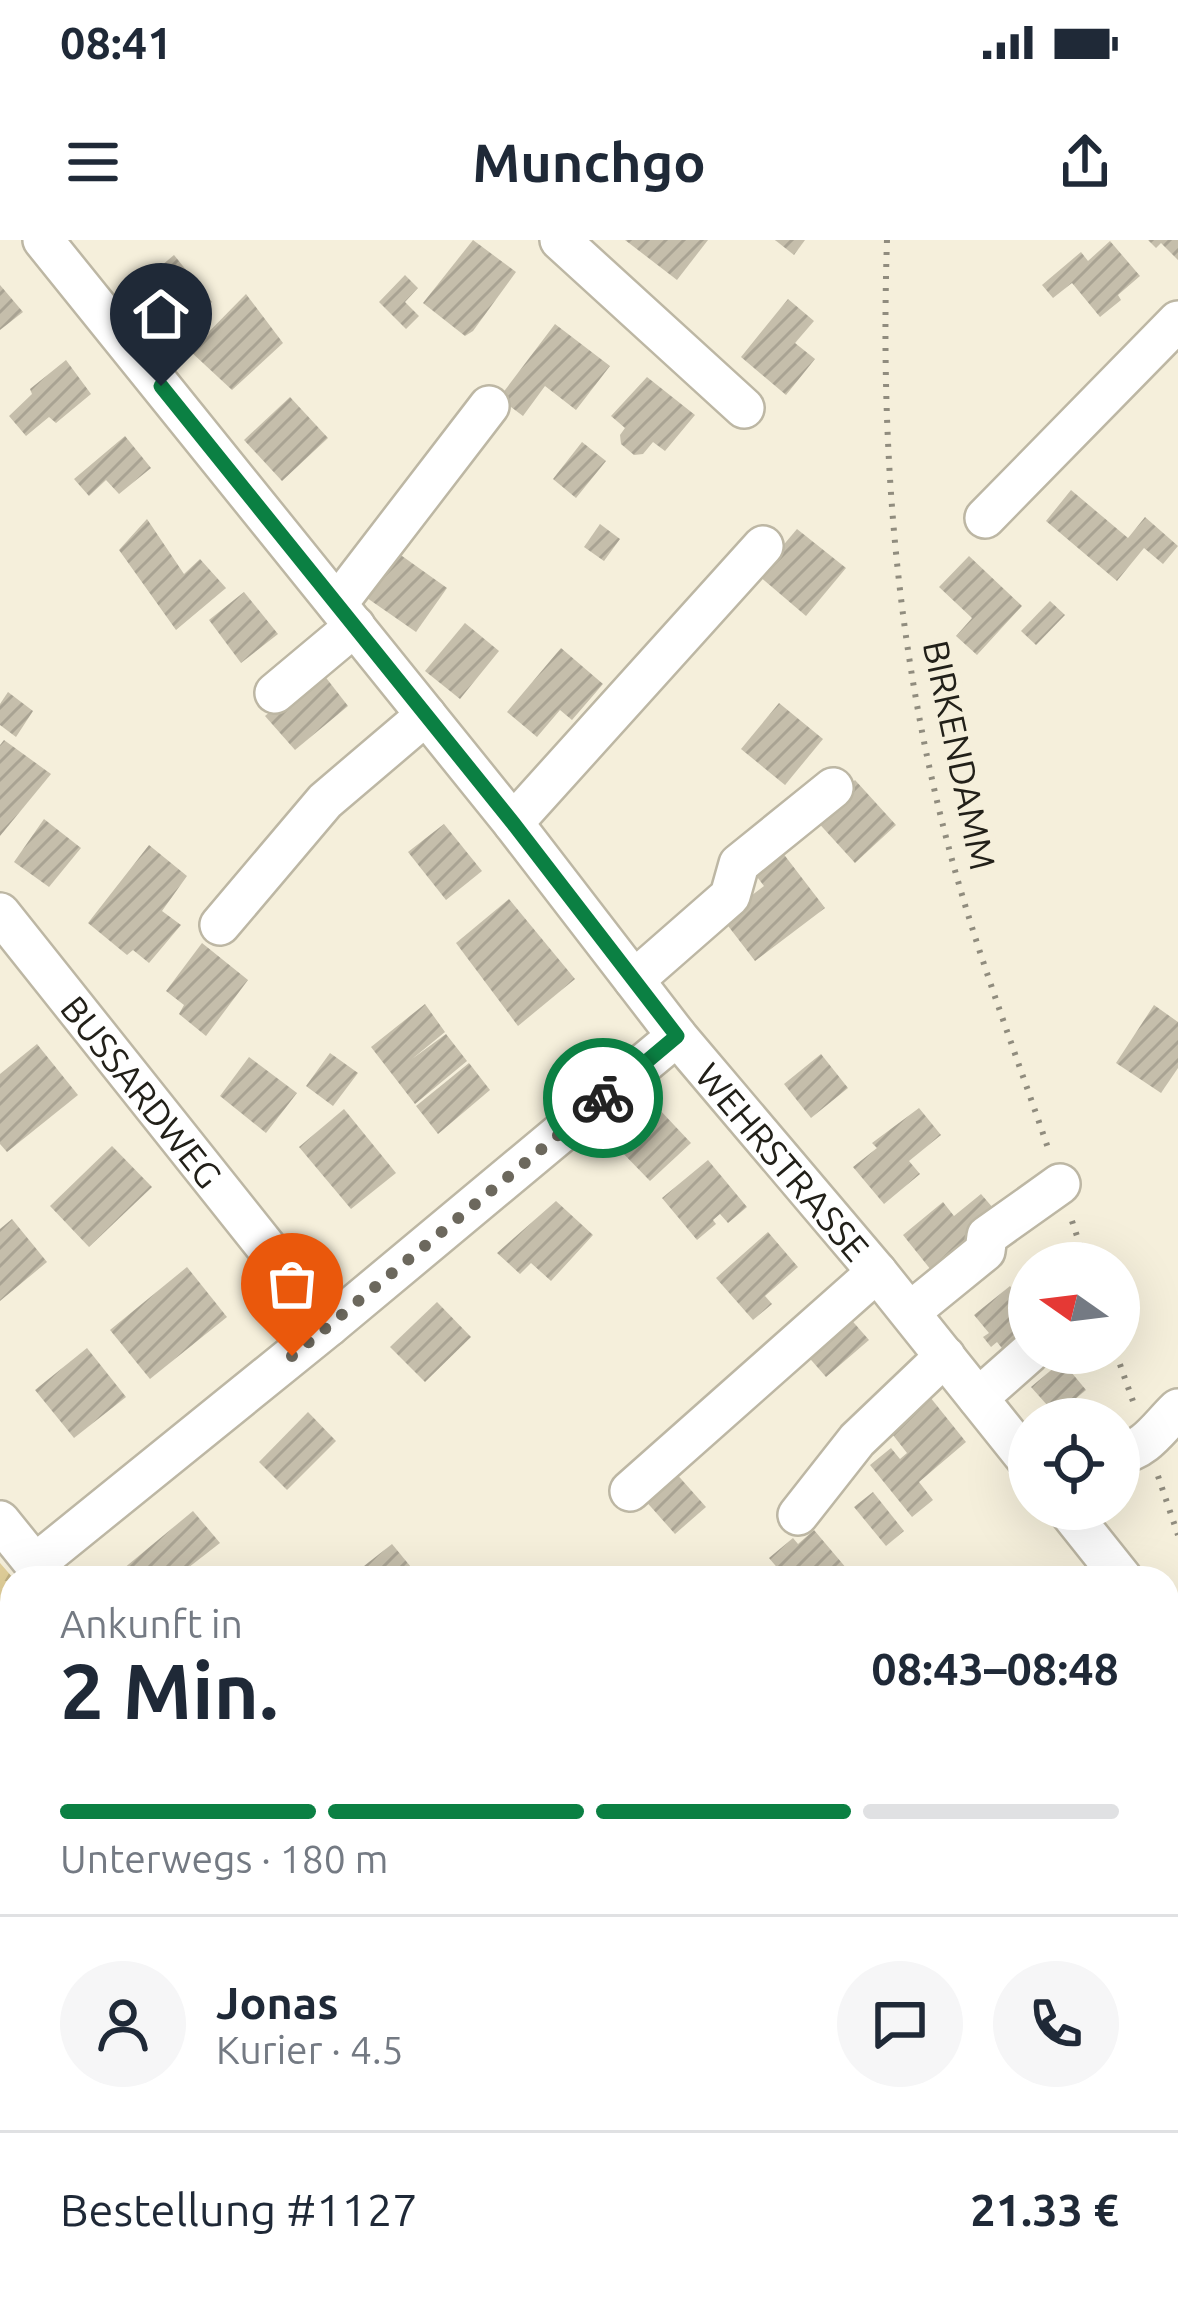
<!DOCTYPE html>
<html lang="de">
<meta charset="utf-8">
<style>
body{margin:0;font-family:Ubuntu,sans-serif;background:#f6f6f7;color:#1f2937;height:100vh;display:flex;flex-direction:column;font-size:45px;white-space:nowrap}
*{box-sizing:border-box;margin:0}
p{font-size:39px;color:#747a83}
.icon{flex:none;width:66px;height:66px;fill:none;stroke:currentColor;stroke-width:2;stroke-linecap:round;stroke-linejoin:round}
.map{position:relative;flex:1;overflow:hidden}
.side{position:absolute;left:0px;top:1326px;width:1179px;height:744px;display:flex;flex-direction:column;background:#fff;border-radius:36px 36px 0 0;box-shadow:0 12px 48px #0002}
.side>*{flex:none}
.needle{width:78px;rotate:284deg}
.buttons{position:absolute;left:1008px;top:1002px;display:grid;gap:24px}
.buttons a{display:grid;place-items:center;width:132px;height:132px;border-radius:50%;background:#fff;box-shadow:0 12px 48px #0002;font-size:60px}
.pin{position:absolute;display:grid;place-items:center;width:102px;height:102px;color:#fff;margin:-123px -51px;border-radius:50% 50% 50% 0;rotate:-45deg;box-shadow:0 0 12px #0007}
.pin .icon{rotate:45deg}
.courier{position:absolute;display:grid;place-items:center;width:120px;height:120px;margin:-60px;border:9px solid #0b8043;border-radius:50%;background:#fff;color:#222;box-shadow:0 3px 15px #0007}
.headline em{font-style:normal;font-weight:600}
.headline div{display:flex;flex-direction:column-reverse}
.headline{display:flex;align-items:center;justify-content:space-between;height:204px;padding:0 60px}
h1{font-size:78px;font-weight:600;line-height:90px}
.bar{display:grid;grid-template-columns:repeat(4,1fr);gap:18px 12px;align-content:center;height:144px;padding:0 60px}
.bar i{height:15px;border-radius:9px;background:#e0e1e3}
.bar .on{background:#0b8043}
.bar p{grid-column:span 4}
.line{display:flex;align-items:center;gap:30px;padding:0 60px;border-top:3px solid #e0e1e3}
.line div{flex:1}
.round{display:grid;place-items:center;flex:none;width:126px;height:126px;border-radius:63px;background:#f6f6f7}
.status{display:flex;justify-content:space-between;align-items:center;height:84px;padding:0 60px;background:#fff;direction:ltr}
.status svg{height:33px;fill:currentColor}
header{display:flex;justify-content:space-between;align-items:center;height:156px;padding:0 60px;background:#fff;font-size:54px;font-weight:600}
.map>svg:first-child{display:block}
.forest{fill:url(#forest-firs)}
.water{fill:url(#water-rules)}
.building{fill:url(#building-hatch)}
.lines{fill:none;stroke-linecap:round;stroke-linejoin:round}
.minor-casing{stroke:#bdb7a4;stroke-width:44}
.path{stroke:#908c7e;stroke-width:6;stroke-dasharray:3 9;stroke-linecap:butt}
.minor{stroke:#fff;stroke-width:39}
.done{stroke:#6c685d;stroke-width:12;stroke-dasharray:0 21.6}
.route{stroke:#0b8043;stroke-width:15}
.labels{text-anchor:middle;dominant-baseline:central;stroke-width:12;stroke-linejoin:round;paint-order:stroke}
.street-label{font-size:36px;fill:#222019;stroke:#f5efdb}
</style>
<div class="status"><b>08:41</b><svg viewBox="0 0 49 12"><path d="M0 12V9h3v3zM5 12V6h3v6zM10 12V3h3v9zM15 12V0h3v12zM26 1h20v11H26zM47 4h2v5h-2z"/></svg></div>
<header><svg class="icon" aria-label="menu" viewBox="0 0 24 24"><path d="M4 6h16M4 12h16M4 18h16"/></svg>Munchgo<svg class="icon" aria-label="share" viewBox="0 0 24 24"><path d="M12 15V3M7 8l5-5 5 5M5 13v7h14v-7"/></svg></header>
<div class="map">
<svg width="1178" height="2070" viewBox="0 0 1178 2070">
<defs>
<pattern id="forest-firs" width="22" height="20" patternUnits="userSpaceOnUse" patternTransform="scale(3)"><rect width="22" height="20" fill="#e1cf99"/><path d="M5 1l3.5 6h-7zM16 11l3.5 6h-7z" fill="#c1b183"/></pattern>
<pattern id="water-rules" width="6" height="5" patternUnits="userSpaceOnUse" patternTransform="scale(3)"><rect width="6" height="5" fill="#ae9544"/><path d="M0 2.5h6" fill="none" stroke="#8d7938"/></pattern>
<pattern id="building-hatch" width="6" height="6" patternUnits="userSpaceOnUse" patternTransform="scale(3)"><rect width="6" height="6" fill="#c5beab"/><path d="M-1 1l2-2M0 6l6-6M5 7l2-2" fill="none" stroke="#a9a393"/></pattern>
</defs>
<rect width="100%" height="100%" fill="#f5efdb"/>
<g class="forest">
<polygon points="0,1323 13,1338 12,2058 61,2058 55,2070 0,2070"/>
<polygon points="392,2058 658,2058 668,2070 394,2070"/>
</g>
<polygon class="water" points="61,2058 392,2058 394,2070 55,2070"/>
<g class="building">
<polygon points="473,0 516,32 473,91 465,96 423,63"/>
<polygon points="625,0 708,0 677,40"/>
<polygon points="775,0 805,0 794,15"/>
<polygon points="1148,0 1178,0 1178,20 1161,3 1156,8"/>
<polygon points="1110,1 1140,36 1118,55 1121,60 1100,77 1072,43 1053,58 1042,45 1081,12 1088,21"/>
<polygon points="174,15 212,62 169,98 130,52"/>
<polygon points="405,35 418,48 405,62 419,76 406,89 379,62"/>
<polygon points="0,45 23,72 0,90"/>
<polygon points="246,54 283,103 232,150 190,111"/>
<polygon points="788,59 814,81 795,103 815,119 786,155 741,117"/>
<polygon points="555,84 610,126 576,170 545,146 523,176 499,158"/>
<polygon points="66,120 91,154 56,183 49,177 26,196 9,176 32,154 30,149"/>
<polygon points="647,137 695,175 665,211 653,202 643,214 634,215 621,204 620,195 625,188 611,176"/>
<polygon points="290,157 328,198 282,241 244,200"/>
<polygon points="125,196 151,228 119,254 106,240 89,256 74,239"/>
<polygon points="582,202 606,221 576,258 553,239"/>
<polygon points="1071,250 1128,298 1145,277 1178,306 1163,324 1144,308 1117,341 1046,281"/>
<polygon points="147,279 184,334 200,319 226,348 176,390 119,310"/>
<polygon points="600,284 620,299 604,321 584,307"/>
<polygon points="797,289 846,328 806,376 758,335"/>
<polygon points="388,306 447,348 416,392 357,351"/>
<polygon points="969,316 1022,366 977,415 956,396 972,378 939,347"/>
<polygon points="244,352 278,394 241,423 209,380"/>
<polygon points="1050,361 1065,375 1036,405 1021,391"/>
<polygon points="465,383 499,411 460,459 425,431"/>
<polygon points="561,408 603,444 572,480 560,470 537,497 507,472"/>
<polygon points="320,430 348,466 295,510 265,476"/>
<polygon points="8,452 33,471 16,497 0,485 0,464"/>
<polygon points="779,463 823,499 785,545 741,509"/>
<polygon points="4,500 51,534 0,596 0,505"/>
<polygon points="855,540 896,585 855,623 814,578"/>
<polygon points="44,579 81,608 49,647 14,622"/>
<polygon points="444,584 482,631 446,660 408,612"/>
<polygon points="149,605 187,636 162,671 181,685 149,723 133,710 127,715 88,683"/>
<polygon points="779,608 825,668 755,721 722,678 764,646 751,629"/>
<polygon points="509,659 575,739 518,786 456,703"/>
<polygon points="202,703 248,740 206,796 179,774 184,765 166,751"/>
<polygon points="425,764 445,792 412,819 446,794 467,821 415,864 371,807"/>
<polygon points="1154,765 1178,782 1178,828 1161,853 1116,823"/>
<polygon points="37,804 78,855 7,912 0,904 0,834"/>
<polygon points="330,813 358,833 333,866 306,846"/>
<polygon points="821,814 848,848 811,878 784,844"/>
<polygon points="249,817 297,853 266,893 220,856"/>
<polygon points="469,823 490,850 438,894 416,866"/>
<polygon points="657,867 691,903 650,941 616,906"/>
<polygon points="919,868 941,895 909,921 920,934 884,964 853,927 877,908 872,903"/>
<polygon points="344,869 396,933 351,969 299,907"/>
<polygon points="112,906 152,947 89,1007 50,966"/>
<polygon points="708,920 747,967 728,983 720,974 713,980 716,984 697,1000 662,958"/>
<polygon points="981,954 1000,976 939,1040 903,995 943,962 954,976"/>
<polygon points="556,961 593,995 551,1041 531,1023 520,1034 497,1013"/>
<polygon points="12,979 47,1022 0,1061 0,989"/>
<polygon points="768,992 798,1027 765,1056 772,1064 753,1080 716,1038"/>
<polygon points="187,1027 227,1077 150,1139 110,1090"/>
<polygon points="1010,1046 1025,1064 1021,1067 1029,1076 1029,1102 1010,1118 997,1102 991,1107 983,1097 989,1093 974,1075"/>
<polygon points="437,1062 471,1097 425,1142 390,1107"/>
<polygon points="841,1068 869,1100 826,1137 798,1105"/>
<polygon points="87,1108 126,1157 74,1198 35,1150"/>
<polygon points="1062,1121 1086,1150 1056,1175 1031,1147"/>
<polygon points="930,1157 966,1202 919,1242 933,1260 912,1277 870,1225 891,1208 900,1219 907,1213 889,1190"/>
<polygon points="308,1172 336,1201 287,1250 259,1222"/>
<polygon points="674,1231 706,1267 675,1294 643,1258"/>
<polygon points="873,1252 904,1291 886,1306 854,1267"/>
<polygon points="193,1271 220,1303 175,1338 131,1338 123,1329"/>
<polygon points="814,1290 847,1329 837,1338 786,1338 769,1318 793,1298 798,1304"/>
<polygon points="392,1304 420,1338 349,1338 364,1326"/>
<polygon points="1167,1743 1178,1748 1178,1808 1167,1804"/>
<polygon points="1167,1922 1178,1926 1178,1984 1167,1980"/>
<polygon points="745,2058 813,2058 800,2070 732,2070"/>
</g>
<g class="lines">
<defs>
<g id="minor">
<path id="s1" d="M43,0l470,583 164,213 200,236 152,190"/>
<polyline points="560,0 744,168"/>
<polyline points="985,278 1178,81"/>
<polyline points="337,364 489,166"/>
<polyline points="275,453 355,386"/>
<polyline points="513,583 763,306"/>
<path id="s2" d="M0,673l329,413"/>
<polyline points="220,685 325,561 426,475"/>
<polyline points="634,740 730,656 739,624 833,548"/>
<polyline points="910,1072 985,1011 987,996 1060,944"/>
<polyline points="978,1158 1029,1113"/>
<path d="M1119,1214c27,-4 40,-27 59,-45"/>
<polyline points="630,1251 877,1032"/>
<polyline points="1067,1269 1122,1338"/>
<polyline points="798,1275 857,1200 945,1116"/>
<polyline points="0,1281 46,1338"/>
<polyline points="35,1324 329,1086 677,796"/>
<polyline points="1167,1400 1178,1419"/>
<polyline points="1167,1580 1178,1568"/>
<polyline points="0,1656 12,1525"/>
<polyline points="1159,2058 1178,2063"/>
</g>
</defs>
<use href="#minor" class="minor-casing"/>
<g class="path">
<path d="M887,0c-7,208 9,414 64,616 27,100 65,198 98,295"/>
<polyline points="1072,981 1086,1023"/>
<polyline points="1116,1113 1135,1167"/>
<polyline points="1158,1236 1178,1295"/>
<polyline points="0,1804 12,1800"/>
<polyline points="471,2058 472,2070"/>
<polyline points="1002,2070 1007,2058"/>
</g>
<use href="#minor" class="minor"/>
</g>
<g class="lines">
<polyline class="done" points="292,1116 603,858"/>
<polyline class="route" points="161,146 513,583 677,796 603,858"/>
</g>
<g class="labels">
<g class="street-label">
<text transform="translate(960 515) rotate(78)">BIRKENDAMM</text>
<text stroke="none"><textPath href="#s2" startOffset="228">BUSSARDWEG</textPath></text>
<text stroke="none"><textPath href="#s1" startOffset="1182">WEHRSTRASSE</textPath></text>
</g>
</g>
</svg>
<div class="buttons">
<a><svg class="needle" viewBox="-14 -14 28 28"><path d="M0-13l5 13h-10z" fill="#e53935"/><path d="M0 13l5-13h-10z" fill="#747a83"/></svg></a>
<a><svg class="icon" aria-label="locate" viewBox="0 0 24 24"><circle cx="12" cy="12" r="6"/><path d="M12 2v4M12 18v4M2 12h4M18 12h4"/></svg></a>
</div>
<div class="pin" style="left:292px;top:1116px;background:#ea580c"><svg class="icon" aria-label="bag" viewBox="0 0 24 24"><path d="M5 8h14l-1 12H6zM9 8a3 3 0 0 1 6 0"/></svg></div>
<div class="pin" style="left:161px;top:146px;background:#1f2937"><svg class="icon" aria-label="home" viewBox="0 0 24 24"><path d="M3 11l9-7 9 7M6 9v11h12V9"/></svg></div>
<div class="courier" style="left:603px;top:858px"><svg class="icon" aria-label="bike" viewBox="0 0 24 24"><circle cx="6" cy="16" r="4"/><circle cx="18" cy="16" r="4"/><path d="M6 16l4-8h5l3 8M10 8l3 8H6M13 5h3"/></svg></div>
<section class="side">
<div class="headline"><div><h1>2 Min.</h1><p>Ankunft in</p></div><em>08:43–08:48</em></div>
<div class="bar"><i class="on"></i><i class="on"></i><i class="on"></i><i></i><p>Unterwegs · 180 m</p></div>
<div class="line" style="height:216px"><a class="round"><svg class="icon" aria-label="person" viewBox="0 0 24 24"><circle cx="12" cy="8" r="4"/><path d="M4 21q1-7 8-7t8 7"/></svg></a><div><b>Jonas</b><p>Kurier · 4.5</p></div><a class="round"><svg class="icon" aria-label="chat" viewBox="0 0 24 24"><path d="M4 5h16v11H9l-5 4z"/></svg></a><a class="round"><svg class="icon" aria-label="phone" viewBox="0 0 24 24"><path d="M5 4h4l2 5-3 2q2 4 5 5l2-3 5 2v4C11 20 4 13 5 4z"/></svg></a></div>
<div class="line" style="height:156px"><div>Bestellung #1127</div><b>21.33 €</b></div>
</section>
</div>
